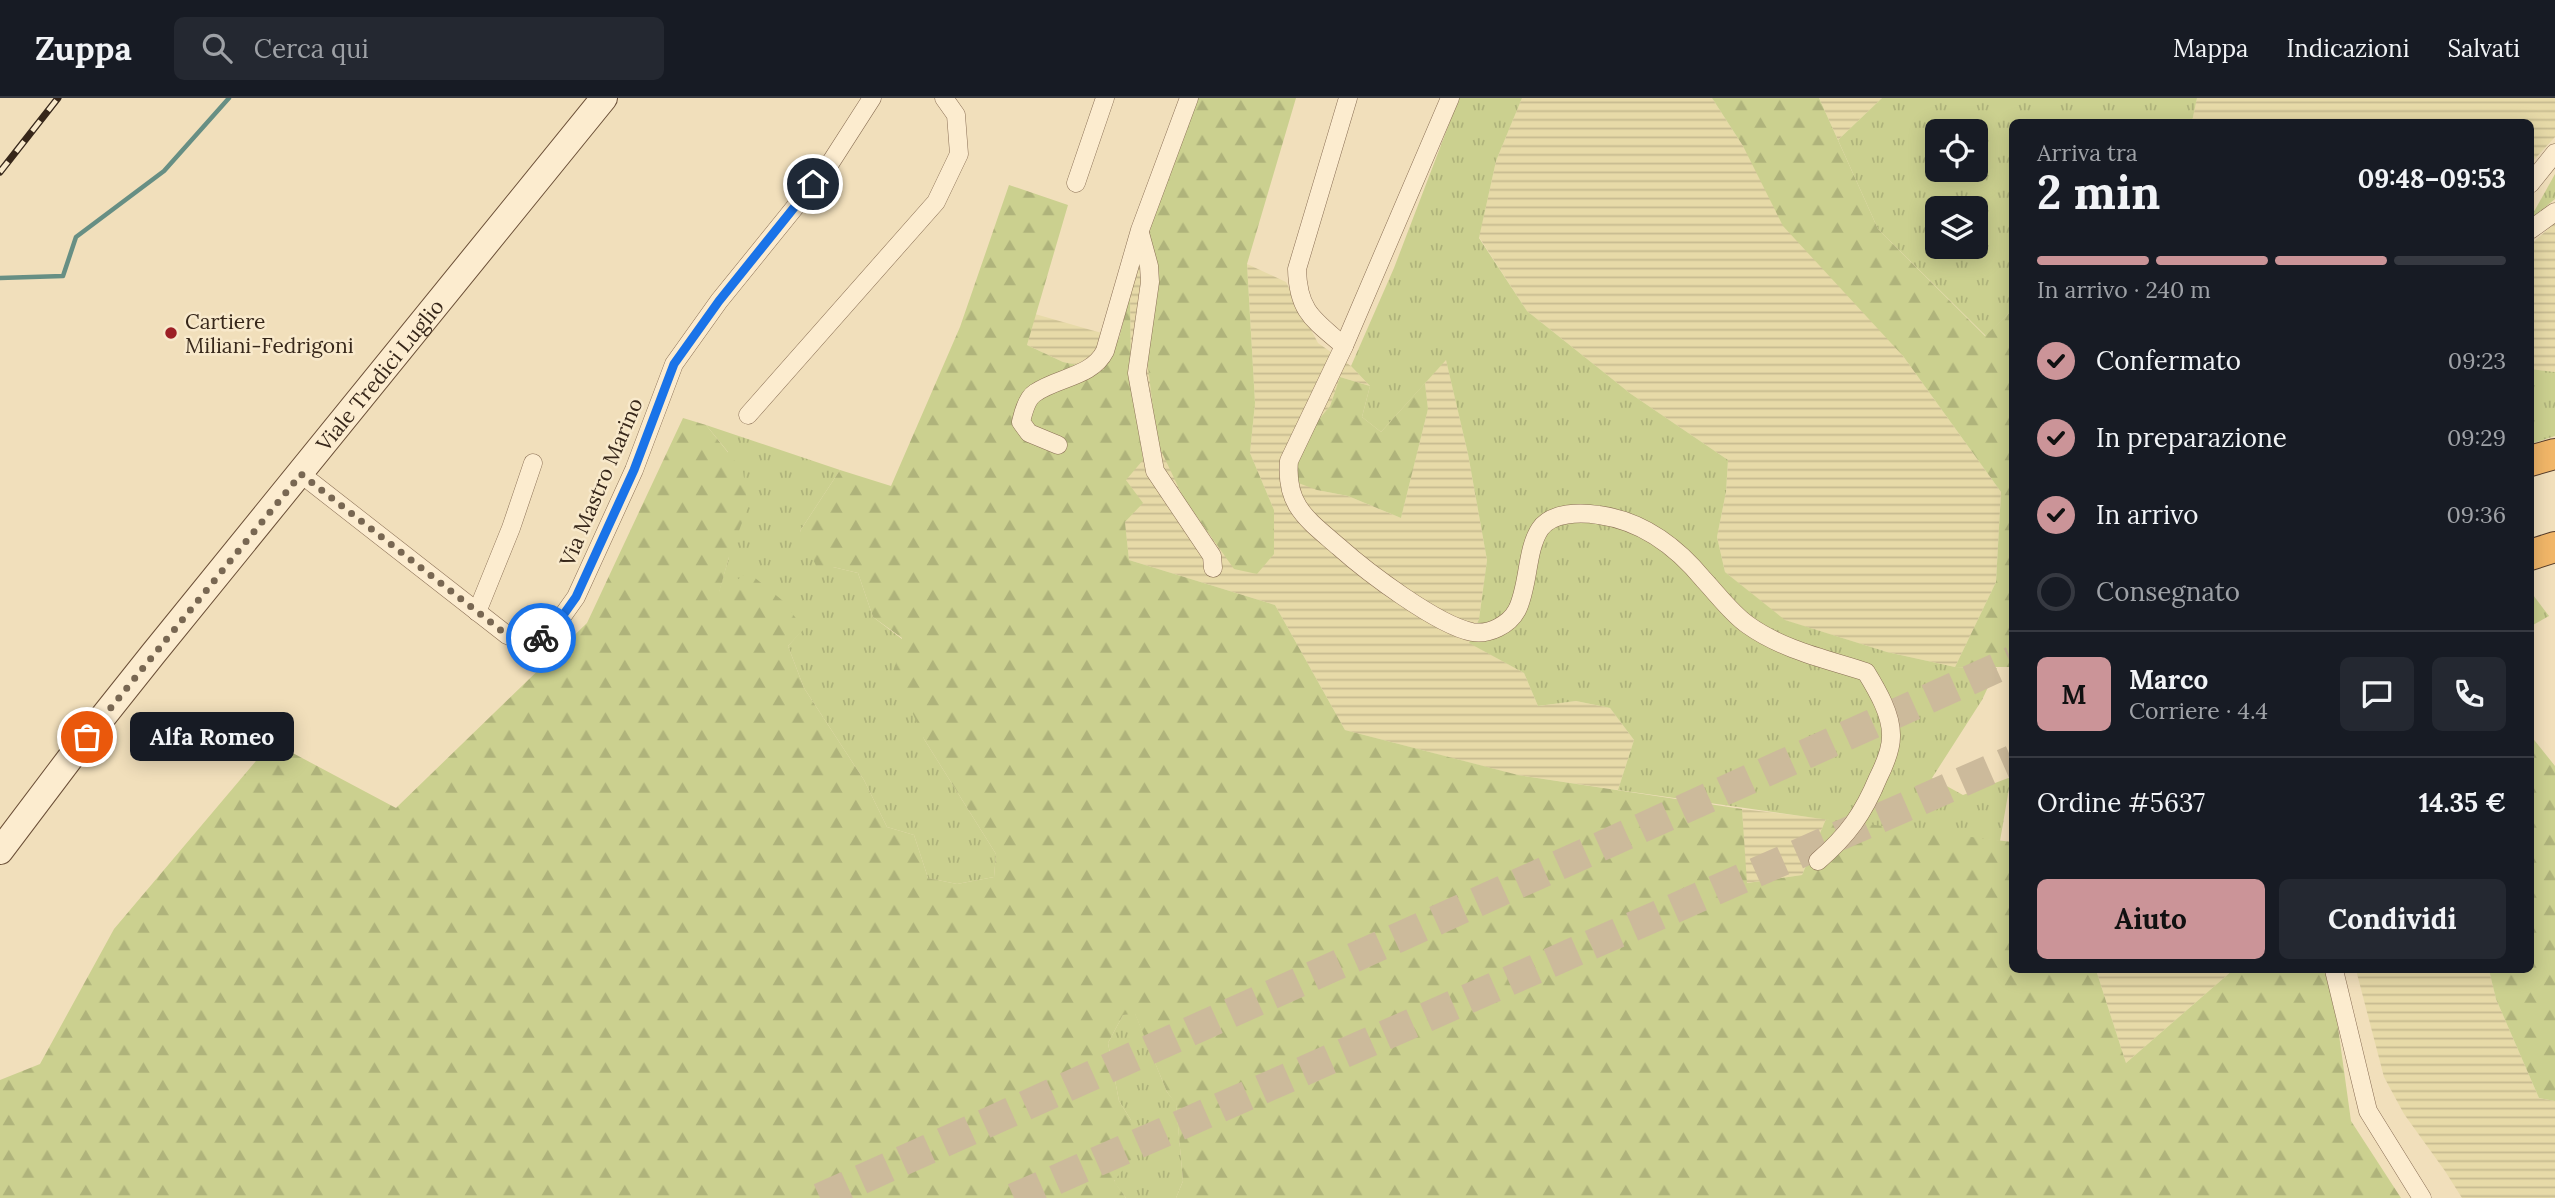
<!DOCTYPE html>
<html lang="it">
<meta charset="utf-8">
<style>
body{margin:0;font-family:Lora,serif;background:#242831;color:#f1f3f6;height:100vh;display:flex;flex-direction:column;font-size:26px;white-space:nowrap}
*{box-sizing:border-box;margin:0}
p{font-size:23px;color:#9ea1a6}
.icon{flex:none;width:38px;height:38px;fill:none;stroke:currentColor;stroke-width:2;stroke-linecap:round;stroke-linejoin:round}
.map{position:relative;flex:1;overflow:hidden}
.drawer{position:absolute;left:2009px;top:21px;width:525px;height:854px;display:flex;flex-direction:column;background:#171b24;border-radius:10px;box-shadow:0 4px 18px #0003}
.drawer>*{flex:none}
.controls{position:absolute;left:1925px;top:21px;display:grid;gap:14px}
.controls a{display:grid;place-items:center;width:63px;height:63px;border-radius:10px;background:#171b24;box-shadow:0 4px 18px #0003;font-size:35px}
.pin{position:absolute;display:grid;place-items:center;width:60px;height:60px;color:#fff;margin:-30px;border:4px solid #fff;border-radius:50%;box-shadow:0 2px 7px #0007}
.courier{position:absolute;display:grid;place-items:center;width:70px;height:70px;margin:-35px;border:5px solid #1a73e8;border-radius:50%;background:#fff;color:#222;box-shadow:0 2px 9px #0007}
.bubble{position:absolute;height:49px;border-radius:10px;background:#171b24;box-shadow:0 4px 18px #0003;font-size:23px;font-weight:700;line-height:49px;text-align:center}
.summary em{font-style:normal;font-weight:700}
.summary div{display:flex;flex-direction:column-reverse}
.summary{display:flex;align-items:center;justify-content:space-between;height:119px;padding:0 28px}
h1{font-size:46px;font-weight:700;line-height:52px}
.bar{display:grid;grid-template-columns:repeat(4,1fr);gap:10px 7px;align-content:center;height:84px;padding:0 28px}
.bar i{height:9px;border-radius:5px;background:#363941}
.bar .on{background:#cb9498}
.bar p{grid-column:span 4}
.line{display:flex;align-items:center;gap:18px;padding:0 28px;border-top:2px solid #363941}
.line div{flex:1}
.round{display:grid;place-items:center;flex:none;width:74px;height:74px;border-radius:10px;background:#242831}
ol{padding:0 28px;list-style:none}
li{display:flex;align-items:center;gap:21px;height:77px}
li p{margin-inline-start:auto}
li .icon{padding:7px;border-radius:50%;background:#cb9498;color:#111;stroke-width:4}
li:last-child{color:#9ea1a6}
li i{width:38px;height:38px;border:4px solid #363941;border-radius:50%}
.primary-button{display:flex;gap:14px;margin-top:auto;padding:14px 28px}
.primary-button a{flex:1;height:80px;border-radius:10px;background:#cb9498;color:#111;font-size:28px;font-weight:700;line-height:80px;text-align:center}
.primary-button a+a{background:#242831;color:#f1f3f6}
header{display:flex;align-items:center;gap:42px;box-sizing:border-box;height:98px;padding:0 35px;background:#171b24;border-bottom:2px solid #363941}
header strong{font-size:33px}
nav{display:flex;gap:38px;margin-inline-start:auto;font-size:24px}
.search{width:490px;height:63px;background:#242831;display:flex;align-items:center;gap:18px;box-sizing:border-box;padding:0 24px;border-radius:10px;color:#9ea1a6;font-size:26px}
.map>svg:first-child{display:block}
.farmland{fill:url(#farmland-rules)}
.grass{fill:url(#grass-tufts);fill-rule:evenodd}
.forest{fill:url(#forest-firs)}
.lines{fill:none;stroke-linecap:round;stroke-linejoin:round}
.stream{stroke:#678f84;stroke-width:4.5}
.trunk-tunnel{stroke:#ccba9b;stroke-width:30;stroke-dasharray:30 15;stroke-linecap:butt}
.minor-casing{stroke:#896e54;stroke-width:19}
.secondary-casing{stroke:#6b4f37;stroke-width:28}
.trunk-casing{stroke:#563c29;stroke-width:32}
.minor{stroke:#fceccf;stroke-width:18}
.secondary{stroke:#fceccf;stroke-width:26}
.trunk{stroke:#f1b668;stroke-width:30}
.rail-casing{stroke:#37271a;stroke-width:7}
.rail{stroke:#f8e9cb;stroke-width:4.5;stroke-dasharray:13;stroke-linecap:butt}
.done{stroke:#786752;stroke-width:7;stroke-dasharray:0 12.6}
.route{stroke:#1a73e8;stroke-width:9}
.poi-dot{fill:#9d1f25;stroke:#f8e9cb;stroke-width:2.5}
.labels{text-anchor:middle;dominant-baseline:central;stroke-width:5;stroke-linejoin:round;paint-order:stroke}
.poi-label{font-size:21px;fill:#37271a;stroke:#f8e9cb;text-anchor:start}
.street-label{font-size:21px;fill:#37271a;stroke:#f8e9cb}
</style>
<header>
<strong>Zuppa</strong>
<div class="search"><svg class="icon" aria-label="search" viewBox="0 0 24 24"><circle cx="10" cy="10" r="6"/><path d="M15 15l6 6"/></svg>Cerca qui</div>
<nav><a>Mappa</a><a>Indicazioni</a><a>Salvati</a></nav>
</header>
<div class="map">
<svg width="2555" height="1100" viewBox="0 0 2555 1100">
<defs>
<pattern id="farmland-rules" width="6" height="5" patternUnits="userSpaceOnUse" patternTransform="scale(1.75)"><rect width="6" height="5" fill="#e7daa8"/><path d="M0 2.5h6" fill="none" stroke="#c7bb90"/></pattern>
<pattern id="grass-tufts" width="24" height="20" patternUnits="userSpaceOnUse" patternTransform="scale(1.75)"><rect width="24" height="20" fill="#cbd08f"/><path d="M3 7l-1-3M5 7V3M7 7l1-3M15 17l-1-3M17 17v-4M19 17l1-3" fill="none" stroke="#afb37b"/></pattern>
<pattern id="forest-firs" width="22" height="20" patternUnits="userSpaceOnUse" patternTransform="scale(1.75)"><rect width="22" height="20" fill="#cbd08f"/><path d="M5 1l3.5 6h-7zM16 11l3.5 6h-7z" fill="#afb37b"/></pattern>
</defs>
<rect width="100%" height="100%" fill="#f1dfbb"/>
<g class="farmland">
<polygon points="1522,0 1712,0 1743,48 1903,258 2001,394 1996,484 1955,569 1887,554 1784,522 1725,474 1717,439 1726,394 1728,362 1631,296 1527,213 1479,139 1496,63"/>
<polygon points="1819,0 1882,0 1838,42"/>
<polygon points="2197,0 2555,0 2555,39 2531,65 2530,24 2192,24"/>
<polygon points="2555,125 2555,274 2531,271 2531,146"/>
<polygon points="1151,126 1274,456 1274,412 1250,355 1255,305 1247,166 1286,184 1318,245 1351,268 1370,288 1340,279 1330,308 1309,333 1317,392 1348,398 1401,420 1428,311 1425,285 1446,261 1468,356 1487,462 1479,521 1470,545 1524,575 1538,608 1576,603 1610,610 1634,642 1618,692 1517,677 1345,632 1275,507 1129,462 1125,424 1142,405 1126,382 1131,279 1130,197"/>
<polygon points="1035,216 1119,240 1103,272 1063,264 1027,247"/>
<polygon points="1742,711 1826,721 1802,777 1746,785"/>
<polygon points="2096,872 2233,872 2126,965"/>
<polygon points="2356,872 2489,872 2496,901 2539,1000 2555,1003 2555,1100 2462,1100 2445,1073 2404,1016 2384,979"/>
</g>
<g class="grass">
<polygon points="1459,0 1522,0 1496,63 1479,140 1527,213 1631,296 1728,362 1726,394 1717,439 1725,474 1785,522 1887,554 1955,569 1997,570 1982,602 1932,680 1963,697 2011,679 2000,743 1900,732 1618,692 1634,642 1610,610 1576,603 1538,608 1524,575 1469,545 1479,521 1487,462 1468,356 1446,262 1381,334 1362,319 1370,288 1351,268 1394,170"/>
<path d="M1882,0h315l-5,24h-180v188l-26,26 -108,-107 -40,-89zM1937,33h39v39h-39zM1937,110h39v39h-39z"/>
<polygon points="2555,76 2555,101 2531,121 2531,119"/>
<polygon points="2531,271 2555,274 2555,338 2531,346"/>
<polygon points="706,327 840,372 800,433 833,469 858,475 873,519 902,541 924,641 996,756 994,779 957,786 928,780 914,737 887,729 864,682 804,590 788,548 803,531 718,497 729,459 728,354"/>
<polygon points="2530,493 2549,518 2531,528 2530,528"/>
<polygon points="1135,915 1167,994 1176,1005 1183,1083 1176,1100 1126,1100 1114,1084 1131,1022 1119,1003 1108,945 1123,917"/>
</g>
<g class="forest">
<polygon points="1193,0 1296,0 1247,166 1255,305 1250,355 1274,412 1274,456 1257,476 1234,471 1183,399 1157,344 1146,252 1144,177 1151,126"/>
<polygon points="1712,0 1819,0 1878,131 1985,238 2012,212 2012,569 1955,569 1996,484 2001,394 1903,258 1783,128 1743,48"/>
<polygon points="1009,87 1068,107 1027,247 1063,264 1103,272 1119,240 1130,197 1131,279 1143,362 1126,382 1143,405 1125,424 1129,462 1275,507 1345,632 1518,677 1742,711 1747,785 1802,777 1826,721 2012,744 2012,872 2096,872 2126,965 2233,872 2330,872 2351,1023 2401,1100 1176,1100 1183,1083 1176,1006 1167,994 1135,916 1123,917 1108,945 1119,1003 1131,1022 1134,1058 1114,1083 1126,1100 0,1100 0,982 40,966 114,831 272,644 396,710 587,525 683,320 706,327 743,373 748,409 729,459 719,495 748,474 783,503 804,531 788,548 804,590 864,682 887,729 914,737 928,780 957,786 994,779 996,756 924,641 894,573 902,540 873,519 858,475 833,469 818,472 800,433 840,372 891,388 960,229"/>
<polygon points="1340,279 1370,288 1362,319 1381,334 1425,285 1428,311 1401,420 1348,398 1317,392 1293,383 1285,354 1309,333 1330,308"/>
<polygon points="2531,638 2555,668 2555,1003 2539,1000 2496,901 2489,872 2530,872"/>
</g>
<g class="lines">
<polyline class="stream" points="0,180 63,178 76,139 164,73 229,0"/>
<g class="trunk-tunnel">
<polyline points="820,1100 2012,563"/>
<polyline points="1014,1100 2012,662"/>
</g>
<defs>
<g id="minor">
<path d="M1450,0l-106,248 -55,115c-4,45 19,59 50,86 28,25 98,78 133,85 17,3 37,-7 45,-22 12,-24 9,-60 23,-81 11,-17 41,-17 59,-14 44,6 78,32 105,65 14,15 28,34 44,45 35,25 78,34 118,47 11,18 26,43 25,65 0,14 -7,29 -13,41 -15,36 -30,57 -60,83"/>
<polyline points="1076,85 1105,0"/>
<polyline points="2530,86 2555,55"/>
<polyline points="2530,132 2555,114"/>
<polyline points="1140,135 1149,168 1150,184 1137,275 1155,373 1212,458 1213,470"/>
<path d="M1344,248c-30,-26 -46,-34 -47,-77l51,-171"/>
<polyline points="748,317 936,104 959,56 956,17 944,0"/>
<path d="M1058,347l-29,-12 -8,-11c2,-9 6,-24 14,-29 23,-16 57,-16 70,-42l35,-121 49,-132"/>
<polyline points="301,376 507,537 531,547 554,530 576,499 634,372 674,266 719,203 829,67 872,0"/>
<polyline points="477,514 511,430 533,365"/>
<polyline points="2334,872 2368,1013 2422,1100"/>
</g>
<g id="secondary">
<path id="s1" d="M0,753l71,-94 82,-103 451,-556"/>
</g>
<g id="trunk">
<polyline points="2530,363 2555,356"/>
<polyline points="2530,457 2555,449"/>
</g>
</defs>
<use href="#minor" class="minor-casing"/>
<use href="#secondary" class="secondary-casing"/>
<use href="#trunk" class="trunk-casing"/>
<use href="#minor" class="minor"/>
<use href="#secondary" class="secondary"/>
<use href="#trunk" class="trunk"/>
<defs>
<polyline id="rail" points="0,74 58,0"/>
</defs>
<use href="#rail" class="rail-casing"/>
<use href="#rail" class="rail"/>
</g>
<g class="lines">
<polyline class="done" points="87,639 301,376 507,537 531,547 541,540"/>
<polyline class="route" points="541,540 554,530 576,499 634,372 674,266 719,203 813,86"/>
</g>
<circle class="poi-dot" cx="171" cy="235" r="7"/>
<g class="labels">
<g class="poi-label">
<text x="185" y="223">Cartiere<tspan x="185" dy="24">Miliani-Fedrigoni</tspan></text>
</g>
<g class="street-label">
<text stroke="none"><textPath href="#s1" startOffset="609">Viale Tredici Luglio</textPath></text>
<text transform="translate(601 384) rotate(-67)">Via Mastro Marino</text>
</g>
</g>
</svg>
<div class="controls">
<a><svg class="icon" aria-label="locate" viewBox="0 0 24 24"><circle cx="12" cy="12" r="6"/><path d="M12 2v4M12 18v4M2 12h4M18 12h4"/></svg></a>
<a><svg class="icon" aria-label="layers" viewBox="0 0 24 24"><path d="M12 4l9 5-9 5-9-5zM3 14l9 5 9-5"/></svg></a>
</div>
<div class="pin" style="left:87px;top:639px;background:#ea580c"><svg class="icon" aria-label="bag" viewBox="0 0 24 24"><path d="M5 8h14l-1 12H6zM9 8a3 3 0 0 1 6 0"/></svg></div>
<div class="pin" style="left:813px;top:86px;background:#1f2937"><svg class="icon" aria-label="home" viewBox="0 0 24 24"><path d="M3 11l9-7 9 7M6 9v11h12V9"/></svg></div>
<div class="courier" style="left:541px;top:540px"><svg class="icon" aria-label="bike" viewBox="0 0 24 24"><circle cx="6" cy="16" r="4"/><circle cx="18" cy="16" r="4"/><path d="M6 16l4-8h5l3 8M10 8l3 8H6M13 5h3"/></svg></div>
<div class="bubble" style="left:130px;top:614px;width:164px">Alfa Romeo</div>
<section class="drawer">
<div class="summary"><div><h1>2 min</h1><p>Arriva tra</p></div><em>09:48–09:53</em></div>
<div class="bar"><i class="on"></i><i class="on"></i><i class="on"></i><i></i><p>In arrivo · 240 m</p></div>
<ol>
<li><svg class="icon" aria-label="check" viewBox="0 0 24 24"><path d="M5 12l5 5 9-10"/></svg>Confermato<p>09:23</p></li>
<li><svg class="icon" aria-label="check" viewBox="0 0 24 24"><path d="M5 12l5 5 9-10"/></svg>In preparazione<p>09:29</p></li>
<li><svg class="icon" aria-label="check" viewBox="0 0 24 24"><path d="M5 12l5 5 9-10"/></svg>In arrivo<p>09:36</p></li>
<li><i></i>Consegnato</li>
</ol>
<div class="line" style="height:126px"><b class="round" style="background:#cb9498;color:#111">M</b><div><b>Marco</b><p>Corriere · 4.4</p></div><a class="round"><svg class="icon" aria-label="chat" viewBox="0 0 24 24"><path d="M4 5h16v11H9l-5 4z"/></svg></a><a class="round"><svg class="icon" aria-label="phone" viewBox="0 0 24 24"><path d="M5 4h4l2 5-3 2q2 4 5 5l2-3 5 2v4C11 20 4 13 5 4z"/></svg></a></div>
<div class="line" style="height:91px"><div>Ordine #5637</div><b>14.35 €</b></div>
<div class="primary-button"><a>Aiuto</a><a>Condividi</a></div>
</section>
</div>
